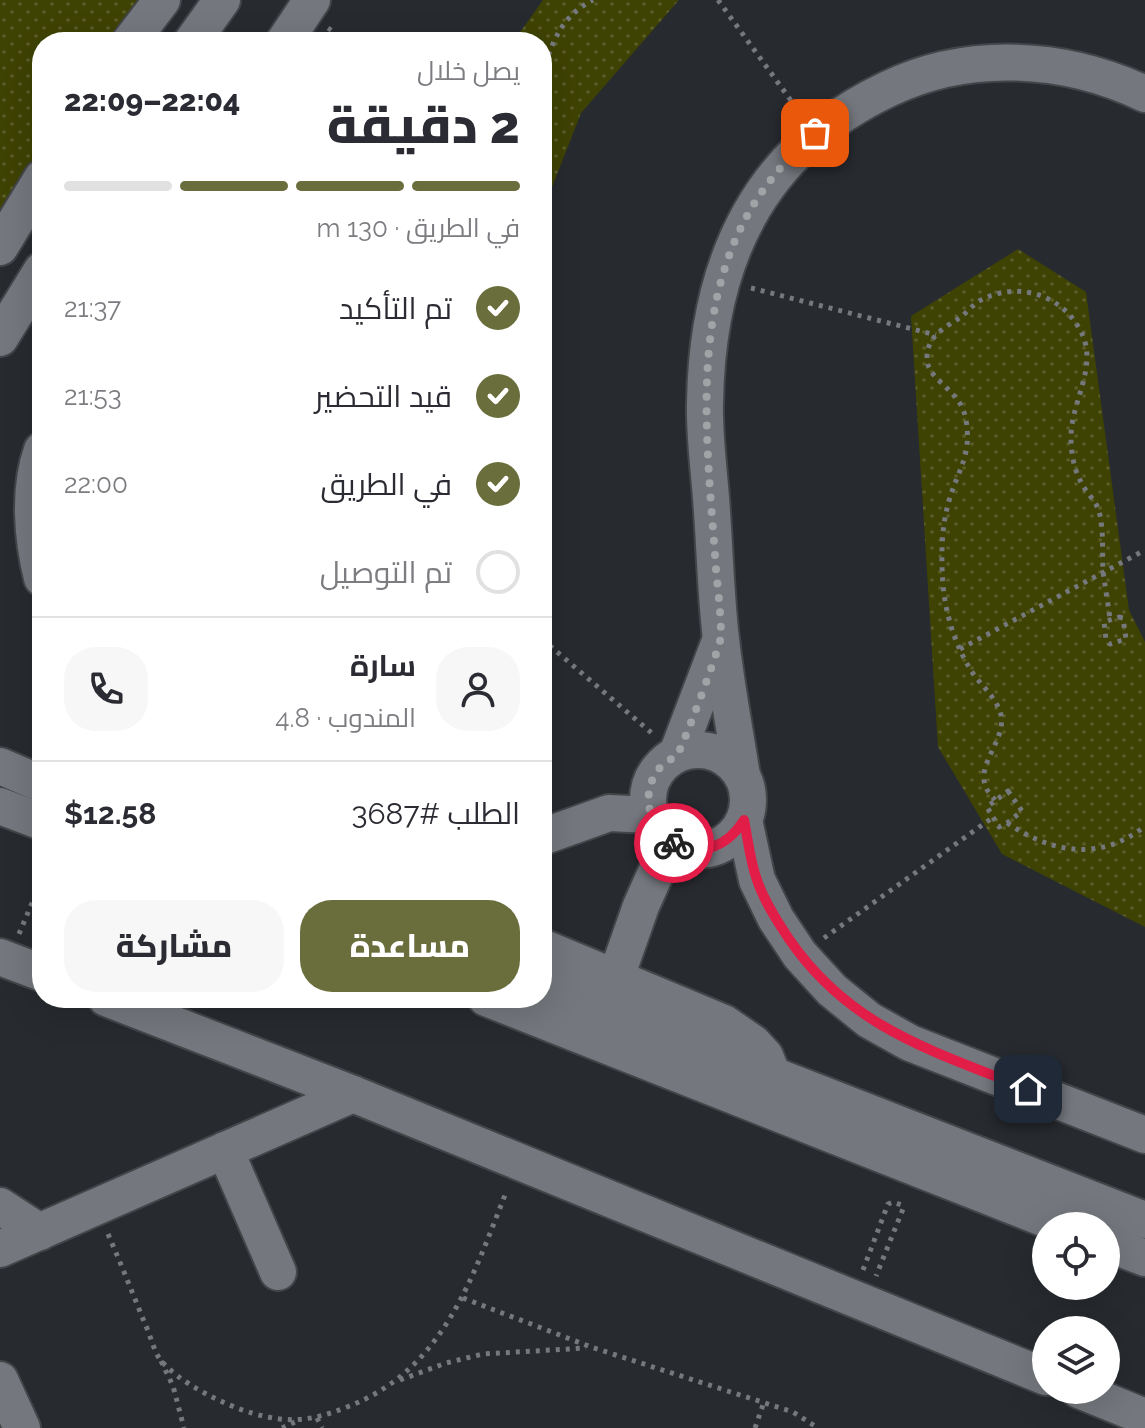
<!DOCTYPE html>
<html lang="ar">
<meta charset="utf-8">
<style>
body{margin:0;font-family:Raleway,Cairo,sans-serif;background:#f7f7f7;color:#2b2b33;direction:rtl;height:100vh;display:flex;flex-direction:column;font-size:30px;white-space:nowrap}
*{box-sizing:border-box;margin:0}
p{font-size:26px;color:#7c7c81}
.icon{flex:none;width:44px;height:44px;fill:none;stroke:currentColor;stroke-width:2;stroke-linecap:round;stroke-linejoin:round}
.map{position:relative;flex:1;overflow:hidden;direction:ltr}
.panel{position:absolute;left:32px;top:32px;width:520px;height:976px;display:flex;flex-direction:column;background:#fff;border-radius:32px;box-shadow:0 8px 32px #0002;direction:rtl}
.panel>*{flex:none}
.buttons{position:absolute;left:1032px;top:1212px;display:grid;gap:16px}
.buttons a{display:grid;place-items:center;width:88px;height:88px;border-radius:50%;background:#fff;box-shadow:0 8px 32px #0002;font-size:40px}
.pin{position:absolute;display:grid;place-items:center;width:68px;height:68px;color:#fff;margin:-34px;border-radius:16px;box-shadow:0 4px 12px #0006}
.courier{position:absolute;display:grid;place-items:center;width:80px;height:80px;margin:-40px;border:6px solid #e11d48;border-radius:50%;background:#fff;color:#222;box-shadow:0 2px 10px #0007}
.overview em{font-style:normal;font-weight:800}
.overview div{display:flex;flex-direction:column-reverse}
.overview{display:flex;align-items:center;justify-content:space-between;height:136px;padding:0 32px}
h1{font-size:52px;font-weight:800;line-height:60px}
.bar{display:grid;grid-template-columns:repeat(4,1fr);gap:12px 8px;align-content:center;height:96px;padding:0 32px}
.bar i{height:10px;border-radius:6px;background:#e1e1e2}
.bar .on{background:#6a6e3c}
.bar p{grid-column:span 4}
.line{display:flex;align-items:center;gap:20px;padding:0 32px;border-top:2px solid #e1e1e2}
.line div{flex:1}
.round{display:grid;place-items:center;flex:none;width:84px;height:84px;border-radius:32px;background:#f7f7f7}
ol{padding:0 32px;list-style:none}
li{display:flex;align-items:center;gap:24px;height:88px}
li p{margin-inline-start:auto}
li .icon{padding:8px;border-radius:50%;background:#6a6e3c;color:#fff;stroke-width:4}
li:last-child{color:#7c7c81}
li i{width:44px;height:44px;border:4px solid #e1e1e2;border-radius:50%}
.action{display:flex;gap:16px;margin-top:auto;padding:16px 32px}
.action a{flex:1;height:92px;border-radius:32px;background:#6a6e3c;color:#fff;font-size:32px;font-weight:800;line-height:92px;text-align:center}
.action a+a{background:#f7f7f7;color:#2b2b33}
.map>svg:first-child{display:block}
.grass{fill:url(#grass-dots)}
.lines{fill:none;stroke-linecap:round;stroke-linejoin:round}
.minor-casing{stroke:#434549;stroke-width:40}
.path{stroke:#75787c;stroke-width:5;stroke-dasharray:4 6;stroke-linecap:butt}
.minor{stroke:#74777d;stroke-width:36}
.done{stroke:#a1a4a7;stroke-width:8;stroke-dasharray:0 14.4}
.route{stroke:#e11d48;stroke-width:10}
</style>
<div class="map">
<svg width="1145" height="1428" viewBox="0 0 1145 1428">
<defs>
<pattern id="grass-dots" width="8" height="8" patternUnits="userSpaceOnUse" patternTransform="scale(2)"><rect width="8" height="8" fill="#3e4203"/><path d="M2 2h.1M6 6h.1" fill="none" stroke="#5a5d28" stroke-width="1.8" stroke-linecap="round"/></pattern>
</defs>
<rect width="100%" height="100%" fill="#272a2f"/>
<g class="grass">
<polygon points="0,0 156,0 127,42 42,42 42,161 0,220"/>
<polygon points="543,0 679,0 581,113 542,213 542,42 513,42"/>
<polygon points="1018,249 1086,292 1129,610 1145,642 1145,927 1002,854 938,747 911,316"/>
</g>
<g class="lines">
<defs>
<g id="minor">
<polyline points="130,42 162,0"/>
<polyline points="192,42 222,0"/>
<polyline points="284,42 312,0"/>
<polyline points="0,247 42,178"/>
<polyline points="0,338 42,270"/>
<path d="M42,450c-14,39 -10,88 0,128"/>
<circle cx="698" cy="800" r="50"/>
<polyline points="677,754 720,641"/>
<polyline points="0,766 42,784"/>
<path d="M742,776c-7,-45 -16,-91 -21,-137 -5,-42 -6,-85 -9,-127 -2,-36 -8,-73 -7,-109 2,-140 52,-252 183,-314 81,-39 177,-33 257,5"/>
<polyline points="0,806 42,822"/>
<polyline points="744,820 757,880 776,919 800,955 832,990 869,1020 910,1043 1145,1135"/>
<polyline points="542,837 609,813 651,815"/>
<polyline points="542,947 724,1023 753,1043 765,1056 773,1076"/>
<polyline points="0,957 42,973"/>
<polyline points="542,985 1145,1220"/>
<polyline points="106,998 353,1094 1046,1377"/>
<polyline points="486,998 1063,1226"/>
<polyline points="608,1000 641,906 670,841"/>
<polyline points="225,1150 278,1272"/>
<polyline points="0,1206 40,1232"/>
<polyline points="1106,1243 1145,1258"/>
<polyline points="0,1249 353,1094"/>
<polyline points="0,1380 22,1428"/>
<polyline points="1079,1390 1145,1417"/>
</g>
</defs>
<use href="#minor" class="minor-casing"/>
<g class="path">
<polyline points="718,0 800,113"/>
<polyline points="328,28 348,42"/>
<path d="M542,74c10,-31 19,-58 51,-74"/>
<polyline points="751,288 936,335"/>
<polygon points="1119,617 1123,618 1126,639 1110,644 1106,640 1104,622"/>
<polyline points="542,639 654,735"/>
<polyline points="960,649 1145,550"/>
<polygon points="1008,791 1022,811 1007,823 999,827 987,807"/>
<path d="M995,800c-3,-4 -9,-10 -10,-15 -7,-23 21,-46 16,-70 -4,-16 -17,-27 -27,-40 -18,-27 -28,-58 -31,-90 -2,-28 -2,-57 6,-84 9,-32 23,-45 17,-81 -5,-32 -41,-39 -39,-64 1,-21 19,-29 34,-39 6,-5 12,-12 18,-16 36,-20 80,-8 100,27 22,37 -9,73 -8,111 0,13 3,30 9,41 5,12 15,19 19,31 5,19 3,40 4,60 2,16 5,32 7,48"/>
<path d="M1007,823c45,30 93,39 138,3"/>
<polyline points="19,934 42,879"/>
<polyline points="824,938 992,818"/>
<polyline points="35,939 42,924"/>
<path d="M108,1234c13,30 25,60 37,90 5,10 8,24 14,34 18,24 65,47 93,55 37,11 60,8 95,-6 97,-37 125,-129 160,-217"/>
<polyline points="863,1270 888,1204 893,1202 902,1205 903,1209 876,1276"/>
<polyline points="463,1298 591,1347 793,1412 818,1428"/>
<polyline points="161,1361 173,1386 184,1428"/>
<polyline points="400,1380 446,1363 483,1354 586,1348"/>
<polyline points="317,1418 322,1428"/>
<polyline points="282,1428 295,1422"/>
<polyline points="755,1428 764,1402"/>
</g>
<use href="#minor" class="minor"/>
</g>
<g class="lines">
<path class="done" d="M674,843c-25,-14 -34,-49 -16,-73 5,-7 13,-10 19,-15 5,-6 44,-110 44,-119 0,-22 -3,-45 -5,-67 -9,-131 -32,-281 57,-392 12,-16 28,-30 42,-44"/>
<path class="route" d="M674,843c28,14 54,3 70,-23 4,20 6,41 13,60 7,21 20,41 32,59 61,89 144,112 239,150"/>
</g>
</svg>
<div class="buttons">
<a><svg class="icon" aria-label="locate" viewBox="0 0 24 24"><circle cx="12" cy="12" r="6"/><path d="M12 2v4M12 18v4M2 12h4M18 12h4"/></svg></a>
<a><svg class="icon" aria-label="layers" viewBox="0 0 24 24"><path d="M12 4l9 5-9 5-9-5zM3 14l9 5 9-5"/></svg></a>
</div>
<div class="pin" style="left:815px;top:133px;background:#ea580c"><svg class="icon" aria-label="bag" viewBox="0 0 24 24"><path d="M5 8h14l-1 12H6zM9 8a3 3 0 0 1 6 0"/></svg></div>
<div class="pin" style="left:1028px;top:1089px;background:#1f2937"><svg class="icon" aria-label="home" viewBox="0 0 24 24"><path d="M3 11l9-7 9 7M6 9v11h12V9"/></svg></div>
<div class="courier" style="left:674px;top:843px"><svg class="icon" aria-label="bike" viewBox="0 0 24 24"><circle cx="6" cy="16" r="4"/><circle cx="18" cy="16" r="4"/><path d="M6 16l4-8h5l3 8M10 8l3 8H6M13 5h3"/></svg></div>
<section class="panel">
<div class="overview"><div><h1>2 دقيقة</h1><p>يصل خلال</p></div><em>22:04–22:09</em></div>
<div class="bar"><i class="on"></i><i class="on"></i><i class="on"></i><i></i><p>في الطريق · 130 m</p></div>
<ol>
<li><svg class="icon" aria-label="check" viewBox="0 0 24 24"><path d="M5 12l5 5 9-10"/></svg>تم التأكيد<p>21:37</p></li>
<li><svg class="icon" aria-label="check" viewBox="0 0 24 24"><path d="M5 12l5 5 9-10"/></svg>قيد التحضير<p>21:53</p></li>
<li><svg class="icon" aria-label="check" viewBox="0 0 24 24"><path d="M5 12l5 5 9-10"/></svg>في الطريق<p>22:00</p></li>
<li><i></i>تم التوصيل</li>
</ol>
<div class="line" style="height:144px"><a class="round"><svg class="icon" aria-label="person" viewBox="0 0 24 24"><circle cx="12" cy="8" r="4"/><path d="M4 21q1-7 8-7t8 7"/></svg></a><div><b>سارة</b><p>المندوب · 4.8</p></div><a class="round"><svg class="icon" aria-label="phone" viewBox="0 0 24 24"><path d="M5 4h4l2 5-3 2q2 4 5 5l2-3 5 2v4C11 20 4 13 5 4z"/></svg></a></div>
<div class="line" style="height:104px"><div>الطلب #3687</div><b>$12.58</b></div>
<div class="action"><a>مساعدة</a><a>مشاركة</a></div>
</section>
</div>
